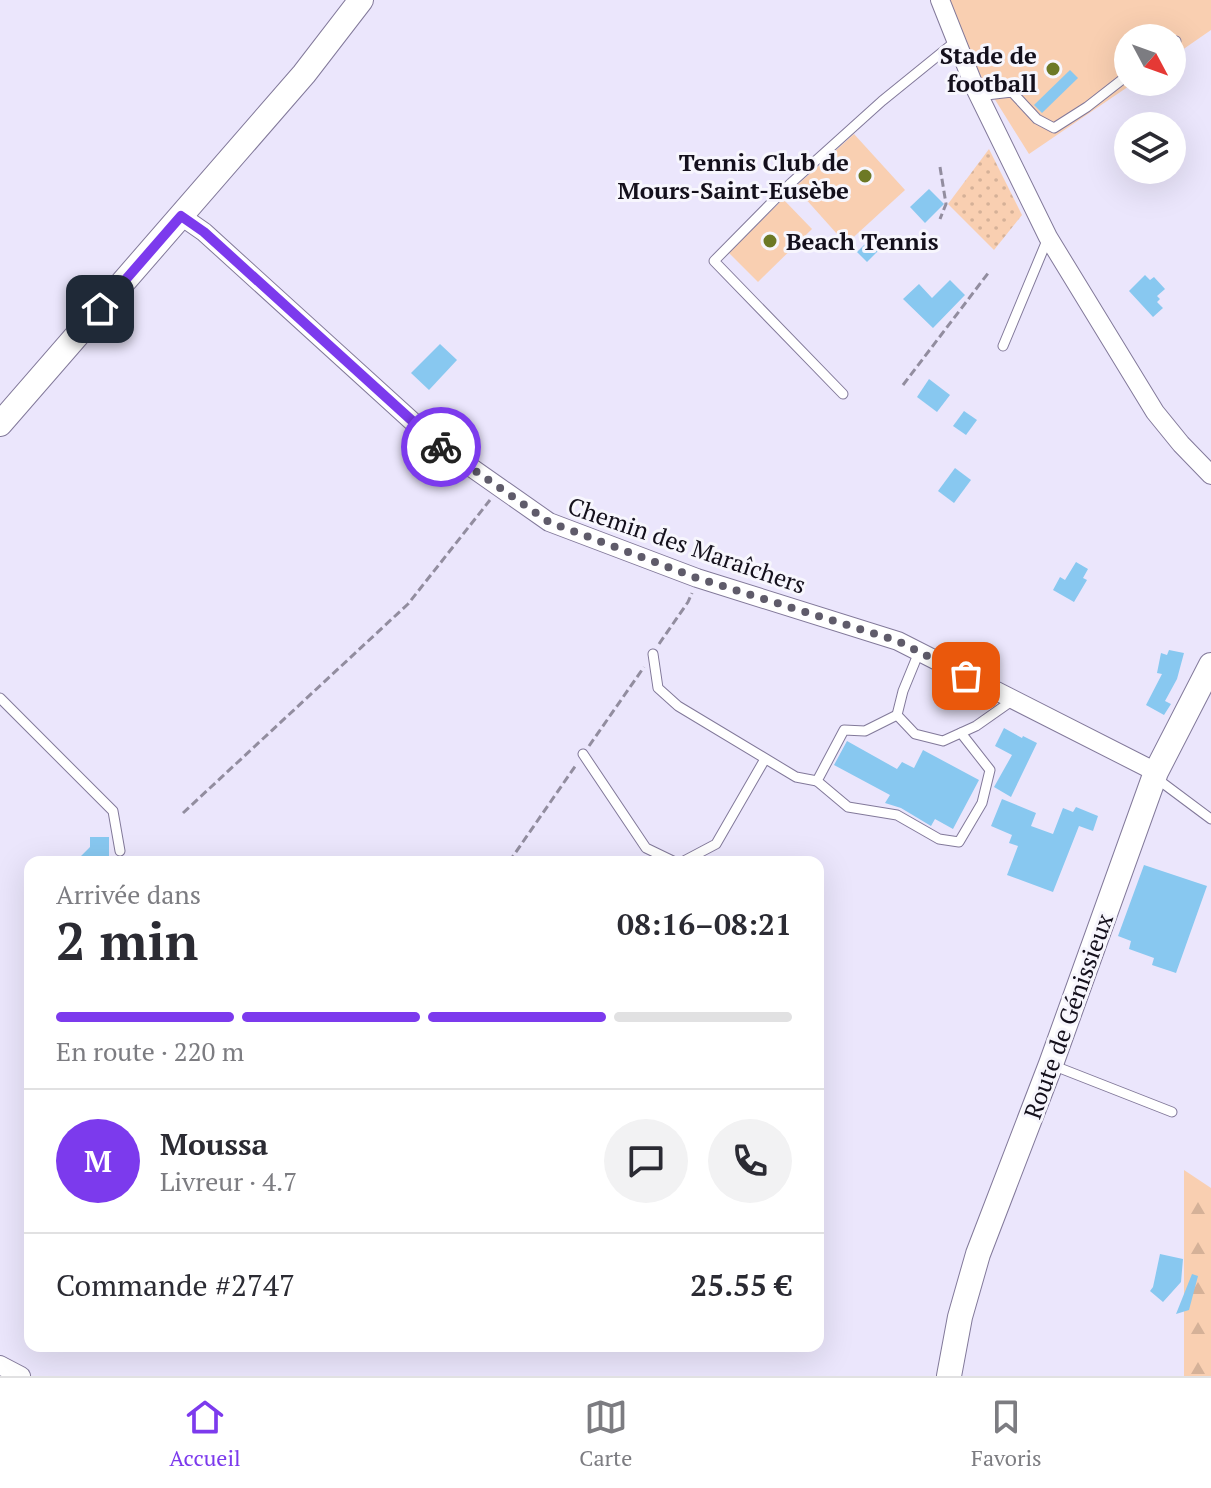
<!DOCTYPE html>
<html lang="fr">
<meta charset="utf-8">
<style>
body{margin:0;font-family:"PT Serif",serif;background:#f2f2f3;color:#2b2b33;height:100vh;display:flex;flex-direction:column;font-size:30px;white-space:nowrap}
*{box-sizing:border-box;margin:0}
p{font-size:26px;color:#7c7c81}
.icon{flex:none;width:44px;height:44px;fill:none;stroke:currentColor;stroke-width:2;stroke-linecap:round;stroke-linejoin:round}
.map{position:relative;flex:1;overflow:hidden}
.side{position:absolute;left:24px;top:856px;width:800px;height:496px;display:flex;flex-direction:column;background:#fff;border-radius:16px;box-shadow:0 8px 32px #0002}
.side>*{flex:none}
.needle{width:52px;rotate:131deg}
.tools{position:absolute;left:1114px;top:24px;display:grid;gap:16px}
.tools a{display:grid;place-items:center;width:72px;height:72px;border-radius:50%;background:#fff;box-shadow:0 8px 32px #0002;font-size:40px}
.pin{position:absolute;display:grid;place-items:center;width:68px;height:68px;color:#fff;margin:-34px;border-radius:16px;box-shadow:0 4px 12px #0006}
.courier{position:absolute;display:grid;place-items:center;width:80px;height:80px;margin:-40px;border:6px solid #7c3aed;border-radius:50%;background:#fff;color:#222;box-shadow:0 2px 10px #0007}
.headline em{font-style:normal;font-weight:600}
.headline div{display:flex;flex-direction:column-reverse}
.headline{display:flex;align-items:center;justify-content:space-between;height:136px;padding:0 32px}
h1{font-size:52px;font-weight:600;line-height:60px}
.bar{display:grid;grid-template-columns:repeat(4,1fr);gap:12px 8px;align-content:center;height:96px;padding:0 32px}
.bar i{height:10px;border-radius:6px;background:#e1e1e2}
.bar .selected{background:#7c3aed}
.bar p{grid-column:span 4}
.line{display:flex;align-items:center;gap:20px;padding:0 32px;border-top:2px solid #e1e1e2}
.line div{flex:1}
.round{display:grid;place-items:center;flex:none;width:84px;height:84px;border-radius:42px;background:#f2f2f3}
.dock{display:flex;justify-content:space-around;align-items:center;height:112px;border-top:2px solid #e1e1e2;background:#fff;font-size:22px;color:#7c7c81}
.dock a{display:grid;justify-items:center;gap:4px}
.dock .selected{color:#7c3aed}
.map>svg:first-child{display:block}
.grass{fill:url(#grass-dots)}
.forest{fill:url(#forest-firs)}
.pitch{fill:#f9cfb1}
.building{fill:#88c8f0}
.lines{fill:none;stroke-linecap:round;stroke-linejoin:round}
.lane-casing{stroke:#82799a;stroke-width:11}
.street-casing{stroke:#82799a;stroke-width:20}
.secondary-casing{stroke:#82799a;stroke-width:26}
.path{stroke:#928d9f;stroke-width:3;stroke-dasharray:8 4;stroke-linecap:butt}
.lane{stroke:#fff;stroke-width:9}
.street{stroke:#fff;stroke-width:18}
.secondary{stroke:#fff;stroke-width:24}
.done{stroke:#5f5b6a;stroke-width:8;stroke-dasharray:0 14.4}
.route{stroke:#7c3aed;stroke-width:10}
.poi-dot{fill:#6d7925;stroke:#f7f6fd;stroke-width:3}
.labels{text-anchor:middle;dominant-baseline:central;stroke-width:6;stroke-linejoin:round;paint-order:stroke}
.poi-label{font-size:24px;font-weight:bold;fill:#14101c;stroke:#f7f6fd;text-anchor:end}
.street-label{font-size:24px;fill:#14101c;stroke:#f7f6fd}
</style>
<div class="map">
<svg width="1211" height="1376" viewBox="0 0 1211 1376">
<defs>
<pattern id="grass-dots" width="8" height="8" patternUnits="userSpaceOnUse" patternTransform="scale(2)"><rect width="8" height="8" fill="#f9cfb1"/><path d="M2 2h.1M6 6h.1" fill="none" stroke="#d5b198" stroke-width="1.8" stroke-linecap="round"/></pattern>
<pattern id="forest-firs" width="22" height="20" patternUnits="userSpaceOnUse" patternTransform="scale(2)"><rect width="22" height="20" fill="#f9cfb1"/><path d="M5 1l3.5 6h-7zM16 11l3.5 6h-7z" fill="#d5b198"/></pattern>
</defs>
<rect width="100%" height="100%" fill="#ebe6fc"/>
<polygon class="grass" points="989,149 1022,215 994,250 948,204"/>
<polygon class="forest" points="1184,1170 1211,1188 1211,1376 1184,1376"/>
<g class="pitch">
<polygon points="943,0 1211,0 1211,30 1172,57 1172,38 1128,38 1128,82 1135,82 1029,154 984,82"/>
<polygon points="854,134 905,190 846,244 795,187"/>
<polygon points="783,199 812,229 758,282 729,253"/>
</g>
<g class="building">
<polygon points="1070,70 1078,78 1042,113 1034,105"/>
<polygon points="929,189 944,204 925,223 910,207"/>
<polygon points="875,234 885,244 867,262 857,252"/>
<polygon points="1145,275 1150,280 1154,277 1165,289 1157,296 1160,299 1157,302 1163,308 1153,317 1129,291"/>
<polygon points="950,280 965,295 933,328 903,299 919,284 932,298"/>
<polygon points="440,344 457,360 429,390 411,373"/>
<polygon points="929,379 950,395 937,412 917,397"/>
<polygon points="964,411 977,420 966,435 953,426"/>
<polygon points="955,468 971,480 954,503 938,491"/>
<polygon points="1076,562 1088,569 1083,578 1087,580 1074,602 1053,590 1060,577 1065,580"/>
<polygon points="1169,650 1184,653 1177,679 1165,701 1171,704 1164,715 1146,705 1162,674 1157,673 1161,653 1167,655"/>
<polygon points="1004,728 1022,738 1023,736 1037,743 1011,797 994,787 1012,755 995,746"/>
<polygon points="847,741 897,769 902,762 914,768 923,750 979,780 953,829 935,819 931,826 901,808 885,803 890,795 834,765"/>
<polygon points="1002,799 1036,813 1031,826 1053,834 1063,808 1073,812 1076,807 1098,816 1093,831 1079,826 1053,892 1007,875 1018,846 1009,843 1012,835 991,826"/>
<polygon points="90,837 109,837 109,862 75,862 90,847"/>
<polygon points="1144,865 1207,886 1176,973 1152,965 1154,958 1129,949 1131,941 1118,936"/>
<polygon points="1160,1254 1183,1259 1181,1282 1163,1302 1150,1291 1153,1287"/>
<polygon points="1192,1274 1198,1276 1189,1310 1176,1314"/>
</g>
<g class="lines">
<defs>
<g id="lane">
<polyline points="1172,44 1176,41"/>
<polyline points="978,96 1012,92 1037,119 1054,128 1087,107 1128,75"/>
<polyline points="1003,346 1048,238"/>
<polyline points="843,394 714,261 791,183 882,101 956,41"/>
<polyline points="919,652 903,691 897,715 915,734 943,741 976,726 1013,700"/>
<polyline points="653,654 658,688 678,706 796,777 817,781"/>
<polyline points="0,698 113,811 120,851"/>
<polyline points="897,715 865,731 844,730 817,781 848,807 897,815 939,839 959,842 982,803 990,770 961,733"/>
<polyline points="583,754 646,848 675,862"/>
<polyline points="1156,778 1211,819"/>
<polyline points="682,862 716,844 765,759"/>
<polyline points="1052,1065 1172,1112"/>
</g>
<g id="street">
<polyline points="940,0 975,88 1048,237 1155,412 1181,444 1211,475"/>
<polyline points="181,216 204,232 435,442 549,522 697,578 898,641 1156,772"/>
<polyline points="0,1365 21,1376"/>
</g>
<g id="secondary">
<polyline points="0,424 304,74 361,0"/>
<polyline points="949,1376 960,1317 978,1254 1051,1064 1156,772 1211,665"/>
</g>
</defs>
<use href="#lane" class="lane-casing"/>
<use href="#street" class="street-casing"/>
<use href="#secondary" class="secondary-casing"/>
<g class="path">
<polyline points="940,167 946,204 940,219"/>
<polyline points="903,385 989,272"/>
<polyline points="659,644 688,602 692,593"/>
<polyline points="589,746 644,667"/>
<polyline points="183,813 408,604 490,500"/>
<polyline points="509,862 576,765"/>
</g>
<use href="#lane" class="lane"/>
<use href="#street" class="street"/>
<use href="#secondary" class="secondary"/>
</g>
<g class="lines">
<polyline class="done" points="441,447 549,522 697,578 898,641 966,676"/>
<polyline class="route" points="100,309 181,216 204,232 441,447"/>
</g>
<g class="poi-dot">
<circle cx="1053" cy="69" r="8"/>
<circle cx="865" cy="176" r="8"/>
<circle cx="770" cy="241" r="8"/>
</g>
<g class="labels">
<g class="poi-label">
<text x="1037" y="55">Stade de<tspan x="1037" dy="28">football</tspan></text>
<text x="849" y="162">Tennis Club de<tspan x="849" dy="28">Mours-Saint-Eusèbe</tspan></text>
<text x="786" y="241" text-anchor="start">Beach Tennis</text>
</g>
<g class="street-label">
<text transform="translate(687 545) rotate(19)">Chemin des Maraîchers</text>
<text transform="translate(1068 1016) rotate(-70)">Route de Génissieux</text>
</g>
</g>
</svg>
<div class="tools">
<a><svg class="needle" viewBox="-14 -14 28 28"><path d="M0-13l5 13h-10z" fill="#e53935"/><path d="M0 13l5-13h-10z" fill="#7c7c81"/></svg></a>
<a><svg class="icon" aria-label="layers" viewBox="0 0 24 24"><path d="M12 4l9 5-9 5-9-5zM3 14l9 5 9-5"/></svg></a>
</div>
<div class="pin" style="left:966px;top:676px;background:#ea580c"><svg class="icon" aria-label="bag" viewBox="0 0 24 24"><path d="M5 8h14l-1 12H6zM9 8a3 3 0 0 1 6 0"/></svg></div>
<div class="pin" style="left:100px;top:309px;background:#1f2937"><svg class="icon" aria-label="home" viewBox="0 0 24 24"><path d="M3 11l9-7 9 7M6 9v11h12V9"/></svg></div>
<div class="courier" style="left:441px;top:447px"><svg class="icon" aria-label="bike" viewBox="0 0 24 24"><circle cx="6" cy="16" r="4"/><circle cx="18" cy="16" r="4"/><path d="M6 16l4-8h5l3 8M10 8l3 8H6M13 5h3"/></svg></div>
<section class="side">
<div class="headline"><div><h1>2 min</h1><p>Arrivée dans</p></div><em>08:16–08:21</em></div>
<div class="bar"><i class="selected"></i><i class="selected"></i><i class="selected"></i><i></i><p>En route · 220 m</p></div>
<div class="line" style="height:144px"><b class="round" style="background:#7c3aed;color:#fff">M</b><div><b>Moussa</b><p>Livreur · 4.7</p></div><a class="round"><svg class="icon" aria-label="chat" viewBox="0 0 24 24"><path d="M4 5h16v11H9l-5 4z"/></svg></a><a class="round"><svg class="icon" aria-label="phone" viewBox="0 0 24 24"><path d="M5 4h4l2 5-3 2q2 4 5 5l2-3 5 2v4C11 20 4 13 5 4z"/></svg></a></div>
<div class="line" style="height:104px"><div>Commande #2747</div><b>25.55 €</b></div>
</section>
</div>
<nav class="dock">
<a class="selected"><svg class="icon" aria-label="home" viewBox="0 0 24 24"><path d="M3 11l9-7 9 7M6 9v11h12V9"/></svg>Accueil</a>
<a><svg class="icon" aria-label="map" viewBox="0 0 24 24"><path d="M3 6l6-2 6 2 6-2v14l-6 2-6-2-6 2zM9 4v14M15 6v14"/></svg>Carte</a>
<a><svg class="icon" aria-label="saved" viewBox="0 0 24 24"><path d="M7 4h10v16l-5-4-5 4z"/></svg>Favoris</a>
</nav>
